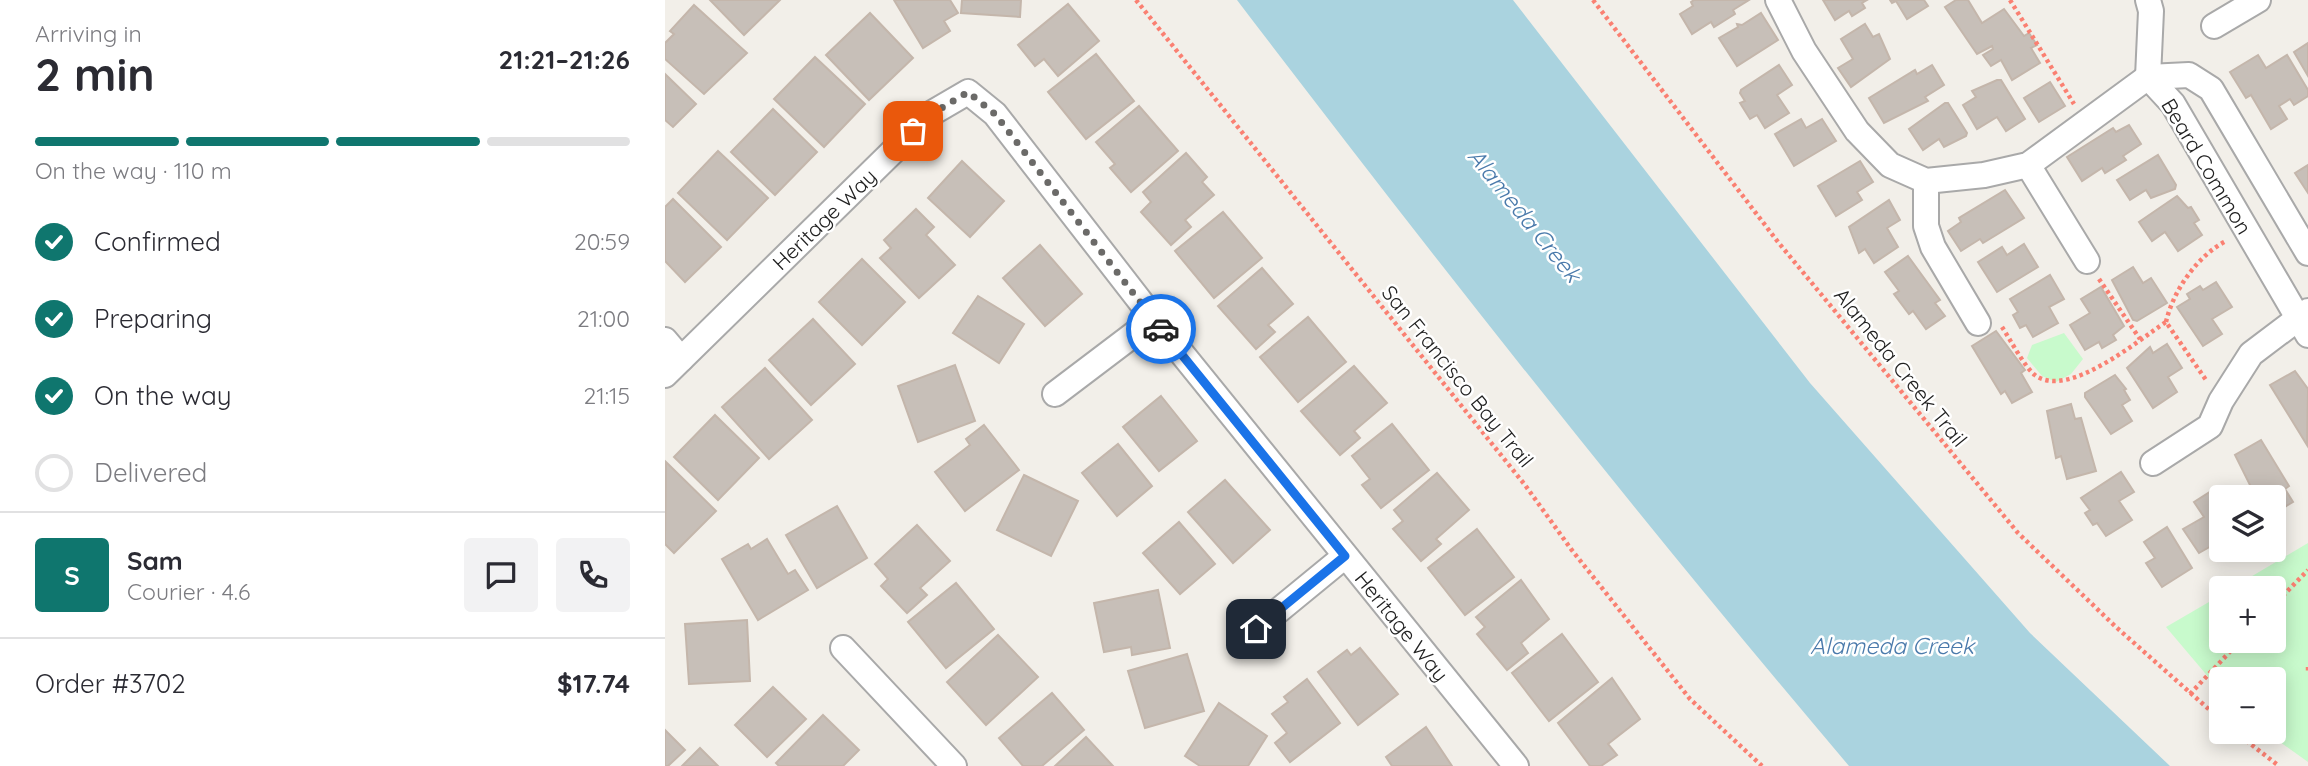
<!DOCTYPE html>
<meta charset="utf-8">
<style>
body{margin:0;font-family:Quicksand,sans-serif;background:#f2f2f3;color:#2b2b33;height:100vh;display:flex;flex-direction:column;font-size:26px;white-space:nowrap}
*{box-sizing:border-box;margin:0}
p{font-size:23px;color:#7c7c81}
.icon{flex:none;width:38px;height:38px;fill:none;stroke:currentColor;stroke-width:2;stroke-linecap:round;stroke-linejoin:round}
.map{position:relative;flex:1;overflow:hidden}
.details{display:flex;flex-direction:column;background:#fff;width:665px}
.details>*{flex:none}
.tools{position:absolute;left:1544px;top:485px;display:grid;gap:14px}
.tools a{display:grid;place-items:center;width:77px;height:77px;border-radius:7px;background:#fff;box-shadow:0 4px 18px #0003;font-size:35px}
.pin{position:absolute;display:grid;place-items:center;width:60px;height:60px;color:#fff;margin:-30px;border-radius:14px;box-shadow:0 4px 10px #0006}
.courier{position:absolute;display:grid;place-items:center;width:70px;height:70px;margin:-35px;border:5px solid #1a73e8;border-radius:50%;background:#fff;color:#222;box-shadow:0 2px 9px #0007}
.summary em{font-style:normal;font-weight:700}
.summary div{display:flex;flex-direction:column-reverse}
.summary{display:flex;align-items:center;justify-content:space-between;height:119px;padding:0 35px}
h1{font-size:46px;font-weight:700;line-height:52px}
.bar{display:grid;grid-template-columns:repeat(4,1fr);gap:10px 7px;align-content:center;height:84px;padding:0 35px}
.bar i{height:9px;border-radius:5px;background:#e1e1e2}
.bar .active{background:#0f766e}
.bar p{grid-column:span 4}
.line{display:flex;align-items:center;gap:18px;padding:0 35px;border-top:2px solid #e1e1e2}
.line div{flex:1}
.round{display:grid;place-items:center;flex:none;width:74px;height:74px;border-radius:7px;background:#f2f2f3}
ol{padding:0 35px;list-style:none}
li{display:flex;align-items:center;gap:21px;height:77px}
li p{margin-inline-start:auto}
li .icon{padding:7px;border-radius:50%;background:#0f766e;color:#fff;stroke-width:4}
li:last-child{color:#7c7c81}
li i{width:38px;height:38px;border:4px solid #e1e1e2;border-radius:50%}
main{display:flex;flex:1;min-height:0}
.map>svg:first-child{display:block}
.park{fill:#c8facc}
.water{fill:#aad3df}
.building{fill:#c7bfb8;stroke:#c4b6ab;stroke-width:2}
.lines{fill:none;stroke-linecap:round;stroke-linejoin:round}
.street-casing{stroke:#a9a9a9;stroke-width:28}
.path{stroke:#fa8072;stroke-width:4.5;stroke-dasharray:3.5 3.5;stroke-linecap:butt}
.street{stroke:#fff;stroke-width:24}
.done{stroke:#6b6a68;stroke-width:7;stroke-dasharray:0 12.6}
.route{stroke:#1a73e8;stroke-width:9}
.labels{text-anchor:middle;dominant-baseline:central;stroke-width:5;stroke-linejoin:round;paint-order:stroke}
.street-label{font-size:21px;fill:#222;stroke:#fff}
.water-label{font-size:23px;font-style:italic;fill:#4a7aab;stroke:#fff}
</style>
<main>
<section class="details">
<div class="summary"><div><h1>2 min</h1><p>Arriving in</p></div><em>21:21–21:26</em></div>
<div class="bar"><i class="active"></i><i class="active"></i><i class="active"></i><i></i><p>On the way · 110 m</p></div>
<ol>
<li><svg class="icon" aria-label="check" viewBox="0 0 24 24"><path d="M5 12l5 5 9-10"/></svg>Confirmed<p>20:59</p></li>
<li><svg class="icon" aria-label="check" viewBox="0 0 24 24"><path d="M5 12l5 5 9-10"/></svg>Preparing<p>21:00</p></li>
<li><svg class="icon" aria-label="check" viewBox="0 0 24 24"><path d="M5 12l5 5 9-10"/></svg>On the way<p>21:15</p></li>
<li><i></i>Delivered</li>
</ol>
<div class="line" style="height:126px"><b class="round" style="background:#0f766e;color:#fff">S</b><div><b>Sam</b><p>Courier · 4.6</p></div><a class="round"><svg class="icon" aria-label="chat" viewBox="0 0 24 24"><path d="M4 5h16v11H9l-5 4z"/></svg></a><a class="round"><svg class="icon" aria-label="phone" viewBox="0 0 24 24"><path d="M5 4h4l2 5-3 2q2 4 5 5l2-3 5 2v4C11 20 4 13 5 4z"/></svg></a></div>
<div class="line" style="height:91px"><div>Order #3702</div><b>$17.74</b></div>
</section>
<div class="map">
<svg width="1643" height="766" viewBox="0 0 1643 766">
<rect width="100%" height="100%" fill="#f2efe9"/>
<g class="park">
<polygon points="1399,333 1418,359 1406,374 1391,382 1377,376 1362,358 1367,345"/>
<polygon points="1643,543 1643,762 1601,732 1608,732 1608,679 1556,679 1556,692 1501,627 1556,595 1556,640 1608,640 1608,588 1567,588"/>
</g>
<path class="water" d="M572,0h276l297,383 220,250 140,133h-321c-211,-249 -414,-506 -612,-766z"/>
<g class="building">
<polygon points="45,0 115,0 79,35"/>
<polygon points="229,0 285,0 293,13 279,21 285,31 258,48"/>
<polygon points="297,0 356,0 355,17 296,13"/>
<polygon points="1029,0 1084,0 1068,10 1070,14 1049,27 1046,22 1027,34 1015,14 1028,6 1026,2"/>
<polygon points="1158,0 1202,0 1197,3 1200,8 1187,16 1184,11 1170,20"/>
<polygon points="1225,0 1259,0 1263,6 1242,19 1231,1 1227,3"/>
<polygon points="1291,0 1303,0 1317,23 1339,9 1359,36 1364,33 1372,45 1366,48 1375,63 1347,80 1336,60 1326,66 1318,55 1328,49 1327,46 1312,54 1280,7"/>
<polygon points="403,4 434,41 393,76 379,59 370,66 353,45"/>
<polygon points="29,5 82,53 39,94 0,59 0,43 9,34 5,31"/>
<polygon points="205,13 248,58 204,100 161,55"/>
<polygon points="1096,13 1113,40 1072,66 1054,38 1073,27 1072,24 1077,25"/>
<polygon points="1200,24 1208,37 1214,34 1225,59 1186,87 1173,68 1188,59 1176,39"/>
<polygon points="1643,43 1643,76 1629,52"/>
<polygon points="431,54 469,101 421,139 383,92"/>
<polygon points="1593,55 1601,68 1622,55 1643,90 1643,96 1629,105 1625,99 1614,106 1622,119 1606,129 1586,95 1581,98 1565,72"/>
<polygon points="150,57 200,104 159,147 109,99"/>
<polygon points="1114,65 1127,85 1112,95 1124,113 1100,128 1092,115 1085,119 1075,103 1080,101 1075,93 1076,90"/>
<polygon points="1267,65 1279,85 1260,97 1263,101 1219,123 1204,98 1250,70 1252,74"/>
<polygon points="0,74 31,104 8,127 0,120"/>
<polygon points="1332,80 1336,80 1360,119 1341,131 1332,117 1312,129 1298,105 1311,97 1307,91"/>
<polygon points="1385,82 1400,106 1374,122 1359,98"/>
<polygon points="1280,103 1283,103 1302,133 1301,136 1279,147 1274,139 1258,150 1244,129"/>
<polygon points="474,106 513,151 466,192 445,168 450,164 431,142"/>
<polygon points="108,109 152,152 110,195 66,152"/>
<polygon points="1136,119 1141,128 1157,119 1171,141 1129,166 1110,134"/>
<polygon points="1464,125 1476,144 1458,156 1461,160 1440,173 1437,168 1417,181 1402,157 1448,128 1451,132"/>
<polygon points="53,151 103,198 62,240 13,193"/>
<polygon points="521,153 542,177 537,182 549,195 520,220 526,227 506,245 476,212 486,202 478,192"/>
<polygon points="1493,155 1511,185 1510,189 1486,198 1481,190 1465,200 1452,180"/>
<polygon points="297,161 339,201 305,237 263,198"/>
<polygon points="1195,161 1208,182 1192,192 1197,200 1171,216 1153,186"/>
<polygon points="1643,165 1643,193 1630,173"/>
<polygon points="1340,190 1359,218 1318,243 1315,239 1296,251 1283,231 1296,222 1294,218"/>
<polygon points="1512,196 1523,208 1526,207 1534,220 1529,223 1537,235 1513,251 1500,232 1487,241 1474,222"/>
<polygon points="8,199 56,247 20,282 0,261 0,207"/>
<polygon points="1224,200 1235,220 1222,228 1233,247 1209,263 1200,249 1194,253 1184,227"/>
<polygon points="251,209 269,227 261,235 290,265 254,298 215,258 226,248 219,240"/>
<polygon points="558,212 597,258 549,298 510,251"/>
<polygon points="1359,244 1373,267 1332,292 1313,262 1337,247 1342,255"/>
<polygon points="375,245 417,294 380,326 338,278"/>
<polygon points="1243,256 1275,300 1270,303 1280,316 1261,329 1248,311 1244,314 1229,294 1234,291 1220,272"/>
<polygon points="197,259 240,302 197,345 154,302"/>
<polygon points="1468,267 1478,283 1486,278 1502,303 1472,321 1468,320 1447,280"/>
<polygon points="597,268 628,304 603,325 610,332 591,349 553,306"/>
<polygon points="1385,275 1399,299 1384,307 1393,323 1368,337 1361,325 1355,328 1348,315 1353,312 1345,299"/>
<polygon points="1551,282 1567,307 1547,319 1557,334 1538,346 1512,307 1525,299 1522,294 1535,286 1538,290"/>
<polygon points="1436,287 1459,326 1448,335 1451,340 1437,348 1434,342 1420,350 1405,325 1425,313 1416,299"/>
<polygon points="313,296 359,324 334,363 288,333"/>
<polygon points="643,317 681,362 633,402 595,357"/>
<polygon points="148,319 190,364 146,405 104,360"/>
<polygon points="1331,331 1360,370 1356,373 1367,392 1347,403 1340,391 1336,394 1307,346"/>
<polygon points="1502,344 1517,368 1503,377 1512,392 1488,408 1462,368 1485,347 1488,353"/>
<polygon points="290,365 310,421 253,442 233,386"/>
<polygon points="689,366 722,403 689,431 695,438 675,455 636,411"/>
<polygon points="100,368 147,420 104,459 57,407"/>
<polygon points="1630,371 1643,389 1642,445 1605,385"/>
<polygon points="1450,375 1461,389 1459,390 1465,400 1457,405 1467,421 1446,434 1420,397 1420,393"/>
<polygon points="496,396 532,441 494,471 458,427"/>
<polygon points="1406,404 1410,419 1416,418 1431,471 1402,479 1396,456 1391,458 1382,411"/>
<polygon points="50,415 94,458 53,500 9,457"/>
<polygon points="727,424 764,470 716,508 697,485 705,479 687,456"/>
<polygon points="319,425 354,470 300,511 270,472 305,445 301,439"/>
<polygon points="1596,440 1624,486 1620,489 1628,502 1608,514 1608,497 1591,497 1570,455"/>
<polygon points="453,444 487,486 452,516 417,473"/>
<polygon points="1,462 51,511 9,553 0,544"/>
<polygon points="1456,472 1469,492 1454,501 1467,520 1441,536 1432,523 1428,525 1420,513 1425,510 1416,498"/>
<polygon points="772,473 804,510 771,539 776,544 756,561 728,529 738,521 729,510"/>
<polygon points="359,475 413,501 386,556 332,530"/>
<polygon points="560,480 605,530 568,563 523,512"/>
<polygon points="1548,490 1556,503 1556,547 1551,549 1548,545 1534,553 1518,529 1539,517 1529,502"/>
<polygon points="172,506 202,558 152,588 121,535"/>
<polygon points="514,522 550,564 515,594 478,553"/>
<polygon points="252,525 285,561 255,588 262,595 242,613 216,586 223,579 210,564"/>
<polygon points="1502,527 1527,568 1497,587 1481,563 1490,558 1479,542"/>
<polygon points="812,529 849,577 800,615 763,568"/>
<polygon points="102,539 123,574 130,570 143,590 93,620 57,559 83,544 86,549"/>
<polygon points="856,580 884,619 856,643 863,653 842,670 812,634 820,627 811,617"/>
<polygon points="291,583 329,629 281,668 243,622"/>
<polygon points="493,590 505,648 467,655 466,647 439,652 429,603"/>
<polygon points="82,620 85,681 24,684 20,624"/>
<polygon points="897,634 933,682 884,721 847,673"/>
<polygon points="333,635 373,677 321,725 282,682"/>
<polygon points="695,648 733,694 693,725 653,672 682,650 686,655"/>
<polygon points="522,654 539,711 480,728 463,671"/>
<polygon points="947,678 975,719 943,744 952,755 936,766 925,766 893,723"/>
<polygon points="642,679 675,723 625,762 610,743 622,733 607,714 623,702 619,697"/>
<polygon points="108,687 141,719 102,757 70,725"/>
<polygon points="387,693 419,730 377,766 358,766 334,738"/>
<polygon points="554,703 602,736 583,766 535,766 520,756"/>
<polygon points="158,715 194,750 178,766 114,766 111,763"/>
<polygon points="761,727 787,766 727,766 721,757"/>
<polygon points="0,730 20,750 3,766 0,766"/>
<polygon points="421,737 448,766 390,766"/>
<polygon points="35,748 53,766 17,766"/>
</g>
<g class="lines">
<defs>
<g id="street">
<polyline points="1113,0 1139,51 1192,131 1225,165 1261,181 1319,175 1363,165 1483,77"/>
<polyline points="1549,26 1593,0"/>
<polyline points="1483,77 1508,104 1643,335"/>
<polyline points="1483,77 1524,75 1546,89 1643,253"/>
<polyline points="1483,77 1486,11 1483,0"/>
<polyline points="1363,165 1422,261"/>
<polyline points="1261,181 1261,226 1268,247 1313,323"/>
<polyline points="0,340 16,359"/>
<polyline points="0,375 267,113 303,92 330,114 489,319 851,766"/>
<polyline points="390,394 489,319"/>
<polyline points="1488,463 1545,426 1556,401 1586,354 1643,311"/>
<polyline points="591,629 680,556"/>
<polyline points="178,648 289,766"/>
</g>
</defs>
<use href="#street" class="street-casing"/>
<g class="path">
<polyline points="471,0 860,485 906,549 1025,699 1097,766"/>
<polyline points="928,0 1113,242 1353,533 1451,627 1556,720"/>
<polyline points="1345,0 1409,104"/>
<polyline points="1434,279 1475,339"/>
<path d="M1501,322c7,-31 31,-66 60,-81"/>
<path d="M1337,327c8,12 23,41 34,49 34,22 101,-35 130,-54l40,58"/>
<polyline points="1608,606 1643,570"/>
<polyline points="1643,667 1643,672"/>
<polyline points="1525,694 1576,640"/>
<polyline points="1570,732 1614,766"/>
</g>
<use href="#street" class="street"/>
</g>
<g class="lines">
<polyline class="done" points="248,131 268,113 303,92 330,114 496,329"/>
<polyline class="route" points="496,329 680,556 591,629"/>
</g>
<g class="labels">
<g class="street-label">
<text transform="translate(1542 166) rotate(59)">Beard Common</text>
<text transform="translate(159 219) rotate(-44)">Heritage Way</text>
<text transform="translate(1236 367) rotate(51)">Alameda Creek Trail</text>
<text transform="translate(793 376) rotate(51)">San Francisco Bay Trail</text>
<text transform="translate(737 626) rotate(51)">Heritage Way</text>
</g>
<g class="water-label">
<text transform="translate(860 215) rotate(51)">Alameda Creek</text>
<text x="1227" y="645">Alameda Creek</text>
</g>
</g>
</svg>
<div class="tools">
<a><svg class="icon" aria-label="layers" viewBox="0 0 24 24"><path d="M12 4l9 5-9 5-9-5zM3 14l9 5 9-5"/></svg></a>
<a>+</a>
<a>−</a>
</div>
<div class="pin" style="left:248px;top:131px;background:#ea580c"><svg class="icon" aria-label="bag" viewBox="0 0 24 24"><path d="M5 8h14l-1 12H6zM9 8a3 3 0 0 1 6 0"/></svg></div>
<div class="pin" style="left:591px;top:629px;background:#1f2937"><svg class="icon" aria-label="home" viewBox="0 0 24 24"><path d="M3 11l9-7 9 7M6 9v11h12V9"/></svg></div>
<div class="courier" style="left:496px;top:329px"><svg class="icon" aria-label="car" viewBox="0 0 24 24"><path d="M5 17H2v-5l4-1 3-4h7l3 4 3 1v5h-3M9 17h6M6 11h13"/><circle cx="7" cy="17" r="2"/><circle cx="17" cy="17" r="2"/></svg></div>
</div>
</main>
